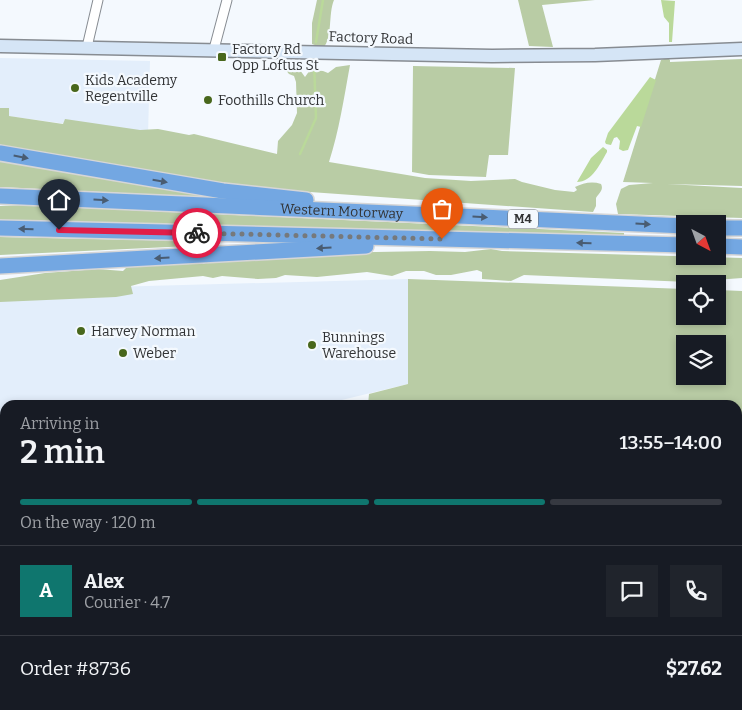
<!DOCTYPE html>
<meta charset="utf-8">
<style>
body{margin:0;font-family:Bitter,serif;background:#20242c;color:#f1f3f6;height:100vh;display:flex;flex-direction:column;font-size:19px;white-space:nowrap}
*{box-sizing:border-box;margin:0}
p{font-size:16px;color:#9ea1a6}
.icon{flex:none;width:28px;height:28px;fill:none;stroke:currentColor;stroke-width:2;stroke-linecap:round;stroke-linejoin:round}
.map{position:relative;flex:1;overflow:hidden}
.side{position:absolute;left:0px;top:400px;width:742px;height:310px;display:flex;flex-direction:column;background:#171b24;border-radius:15px 15px 0 0;box-shadow:0 2px 8px #0003}
.side>*{flex:none}
.needle{width:32px;rotate:139deg}
.controls{position:absolute;left:676px;top:215px;display:grid;gap:10px}
.controls a{display:grid;place-items:center;width:50px;height:50px;border-radius:0px;background:#171b24;box-shadow:0 2px 8px #0003;font-size:25px}
.pin{position:absolute;display:grid;place-items:center;width:42px;height:42px;color:#fff;margin:-51px -21px;border-radius:50% 50% 50% 0;rotate:-45deg;box-shadow:0 0 5px #0007}
.pin .icon{rotate:45deg}
.courier{position:absolute;display:grid;place-items:center;width:50px;height:50px;margin:-25px;border:4px solid #e11d48;border-radius:50%;background:#fff;color:#222;box-shadow:0 1px 6px #0007}
.headline em{font-style:normal;font-weight:600}
.headline div{display:flex;flex-direction:column-reverse}
.headline{display:flex;align-items:center;justify-content:space-between;height:85px;padding:0 20px}
h1{font-size:32px;font-weight:600;line-height:38px}
.bar{display:grid;grid-template-columns:repeat(4,1fr);gap:8px 5px;align-content:center;height:60px;padding:0 20px}
.bar i{height:6px;border-radius:4px;background:#363941}
.bar .current{background:#0f766e}
.bar p{grid-column:span 4}
.line{display:flex;align-items:center;gap:12px;padding:0 20px;border-top:1px solid #363941}
.line div{flex:1}
.round{display:grid;place-items:center;flex:none;width:52px;height:52px;border-radius:0px;background:#20242c}
.map>svg:first-child{display:block}
.built{fill:#e3eefb}
.green{fill:#b9cca5;fill-rule:evenodd}
.water{fill:#bad99a}
.lines{fill:none;stroke-linecap:round;stroke-linejoin:round}
.stream{stroke:#bad99a;stroke-width:2.5}
.street-casing{stroke:#878c92;stroke-width:11}
.secondary-casing{stroke:#878c92;stroke-width:15}
.highway-casing{stroke:#d6d6d7;stroke-width:18}
.street{stroke:#fff;stroke-width:9}
.secondary{stroke:#d5e5f6;stroke-width:12}
.highway{stroke:#73a7e2;stroke-width:15}
.oneway{fill:#495c72}
.done{stroke:#76797c;stroke-width:5;stroke-dasharray:0 9}
.route{stroke:#e11d48;stroke-width:6}
.poi-dot{fill:#48671c;stroke:#f4f9fe;stroke-width:2}
.labels{text-anchor:middle;dominant-baseline:central;stroke-width:4.5;stroke-linejoin:round;paint-order:stroke}
.shield{fill:#f4f9fe;stroke:#6c6f72;stroke-width:1}
.shield-label{font-size:12px;font-weight:bold;fill:#323436}
.street-label{font-size:14px;fill:#323436;stroke:#f4f9fe}
.poi-label{font-size:14px;fill:#323436;stroke:#f4f9fe;text-anchor:start}
</style>
<div class="map">
<svg width="742" height="710" viewBox="0 0 742 710">
<rect width="100%" height="100%" fill="#f4f9fe"/>
<g class="built">
<polygon points="0,58 150,61 148,135 0,115"/>
<polygon points="408,279 408,384 321,405 5,405 5,705 107,705 105,710 0,710 0,290"/>
</g>
<g class="green">
<path d="M317,0h17c-6,14 -1,38 -11,48l-11,-4v-21z"/>
<polygon points="518,0 595,0 542,5 553,47 529,46"/>
<polygon points="668,58 670,60 670,62 742,59 742,186 667,184 742,188 742,218 618,214 616,204 621,189 629,185 653,183 623,182 661,60"/>
<path d="M289,65l8,1 8,11 5,-7 13,1 5,2 8,-6 14,-2c-6,33 -11,66 -21,97l96,16 46,3 44,-2 7,3 33,8 19,2 3,-2 -2,-3c8,-4 17,-6 26,-3 3,6 -2,9 -5,14v8l-3,6 -325,-23 -50,-6 -83,-15v2l-126,-23h-9v-39h9v8l54,8 2,-5 75,11 18,-1 31,6 5,-1 83,20 1,-13 14,-16 5,-12 -1,-31 -2,-6 -5,-2 -4,-5z"/>
<polygon points="413,66 515,68 508,155 489,155 486,177 429,175 412,172"/>
<polygon points="0,157 222,198 0,187"/>
<polygon points="22,205 624,233 624,235 642,236 642,238 0,221 0,206"/>
<polygon points="0,237 189,241 190,246 0,255"/>
<polygon points="491,249 502,251 742,258 742,278 688,282 524,275 511,281 482,279 482,272 477,270 451,275 436,275 424,271 406,271 392,276 367,272 317,277 285,275 276,278 258,279 222,276 213,278 203,276 149,281 131,286 133,294 116,297 0,302 0,280 45,273 98,269 123,271 127,267 197,262 203,264 211,261 322,253 430,251 465,252"/>
<path d="M408,279l277,10v27h33v-26l24,1v419h-56l-3,-5h55v-300h-370l1,-11 39,-10zM685,344h33v32h-33z"/>
<polygon points="131,705 649,705 651,710 129,710"/>
</g>
<g class="water">
<polygon points="661,0 675,1 672,42 669,42 669,23 664,17"/>
<polygon points="650,77 656,80 641,127 637,126 628,150 623,151 619,149 620,141 617,137 614,138 611,145 606,144 605,142 608,133"/>
<path d="M603,147l4,3v2c-7,12 -15,30 -30,30l14,-24z"/>
</g>
<g class="lines">
<g class="stream">
<polyline points="316,42 323,0"/>
<polyline points="300,154 316,118 314,60"/>
<polyline points="2,539 5,566"/>
</g>
<defs>
<g id="street">
<polyline points="87,47 98,0"/>
<polyline points="214,49 227,0"/>
<polyline points="116,710 118,705"/>
</g>
<polyline id="secondary" points="0,46 492,56 595,55 742,49"/>
<g id="highway">
<polyline points="0,153 223,191 306,200"/>
<path id="s1" d="M0,196l685,30"/>
<polyline points="0,228 685,245"/>
<polyline points="718,228 742,228"/>
<polyline points="718,246 742,247"/>
<polyline points="0,266 366,246"/>
</g>
</defs>
<use href="#street" class="street-casing"/>
<use href="#secondary" class="secondary-casing"/>
<use href="#highway" class="highway-casing"/>
<use href="#street" class="street"/>
<use href="#secondary" class="secondary"/>
<use href="#highway" class="highway"/>
</g>
<defs><path id="oneway-solid" d="M-6-.8H1V-3.2L6.5 0L1 3.2V.8H-6Z" transform="scale(1.25)"/></defs>
<g class="oneway">
<use href="#oneway-solid" transform="translate(21 157) rotate(11)"/>
<use href="#oneway-solid" transform="translate(160 181) rotate(10)"/>
<use href="#oneway-solid" transform="translate(101 200) rotate(3)"/>
<use href="#oneway-solid" transform="translate(480 217) rotate(3)"/>
<use href="#oneway-solid" transform="translate(643 224) rotate(3)"/>
<use href="#oneway-solid" transform="translate(26 229) rotate(-179)"/>
<use href="#oneway-solid" transform="translate(584 243) rotate(-178)"/>
<use href="#oneway-solid" transform="translate(324 248) rotate(177)"/>
<use href="#oneway-solid" transform="translate(162 258) rotate(177)"/>
</g>
<g class="lines">
<polyline class="done" points="197,233 442,239"/>
<polyline class="route" points="59,230 197,233"/>
</g>
<g class="poi-dot">
<rect x="217" y="52" width="10" height="10" rx="2.5"/>
<circle cx="75" cy="88" r="5"/>
<circle cx="208" cy="100" r="5"/>
<circle cx="81" cy="331" r="5"/>
<circle cx="312" cy="345" r="5"/>
<circle cx="123" cy="353" r="5"/>
</g>
<g class="labels">
<rect class="shield" x="508" y="209.5" width="30" height="19" rx="4"/>
<g class="shield-label">
<text x="523" y="219">M4</text>
</g>
<g class="street-label">
<text transform="translate(371 38) rotate(2)">Factory Road</text>
<text stroke="none"><textPath href="#s1" startOffset="342">Western Motorway</textPath></text>
</g>
<g class="poi-label">
<text x="232" y="49">Factory Rd<tspan x="232" dy="16">Opp Loftus St</tspan></text>
<text x="85" y="80">Kids Academy<tspan x="85" dy="16">Regentville</tspan></text>
<text x="218" y="100">Foothills Church</text>
<text x="91" y="331">Harvey Norman</text>
<text x="322" y="337">Bunnings<tspan x="322" dy="16">Warehouse</tspan></text>
<text x="133" y="353">Weber</text>
</g>
</g>
</svg>
<div class="controls">
<a><svg class="needle" viewBox="-14 -14 28 28"><path d="M0-13l5 13h-10z" fill="#e53935"/><path d="M0 13l5-13h-10z" fill="#9ea1a6"/></svg></a>
<a><svg class="icon" aria-label="locate" viewBox="0 0 24 24"><circle cx="12" cy="12" r="6"/><path d="M12 2v4M12 18v4M2 12h4M18 12h4"/></svg></a>
<a><svg class="icon" aria-label="layers" viewBox="0 0 24 24"><path d="M12 4l9 5-9 5-9-5zM3 14l9 5 9-5"/></svg></a>
</div>
<div class="pin" style="left:442px;top:239px;background:#ea580c"><svg class="icon" aria-label="bag" viewBox="0 0 24 24"><path d="M5 8h14l-1 12H6zM9 8a3 3 0 0 1 6 0"/></svg></div>
<div class="pin" style="left:59px;top:230px;background:#1f2937"><svg class="icon" aria-label="home" viewBox="0 0 24 24"><path d="M3 11l9-7 9 7M6 9v11h12V9"/></svg></div>
<div class="courier" style="left:197px;top:233px"><svg class="icon" aria-label="bike" viewBox="0 0 24 24"><circle cx="6" cy="16" r="4"/><circle cx="18" cy="16" r="4"/><path d="M6 16l4-8h5l3 8M10 8l3 8H6M13 5h3"/></svg></div>
<section class="side">
<div class="headline"><div><h1>2 min</h1><p>Arriving in</p></div><em>13:55–14:00</em></div>
<div class="bar"><i class="current"></i><i class="current"></i><i class="current"></i><i></i><p>On the way · 120 m</p></div>
<div class="line" style="height:90px"><b class="round" style="background:#0f766e;color:#fff">A</b><div><b>Alex</b><p>Courier · 4.7</p></div><a class="round"><svg class="icon" aria-label="chat" viewBox="0 0 24 24"><path d="M4 5h16v11H9l-5 4z"/></svg></a><a class="round"><svg class="icon" aria-label="phone" viewBox="0 0 24 24"><path d="M5 4h4l2 5-3 2q2 4 5 5l2-3 5 2v4C11 20 4 13 5 4z"/></svg></a></div>
<div class="line" style="height:65px"><div>Order #8736</div><b>$27.62</b></div>
</section>
</div>
